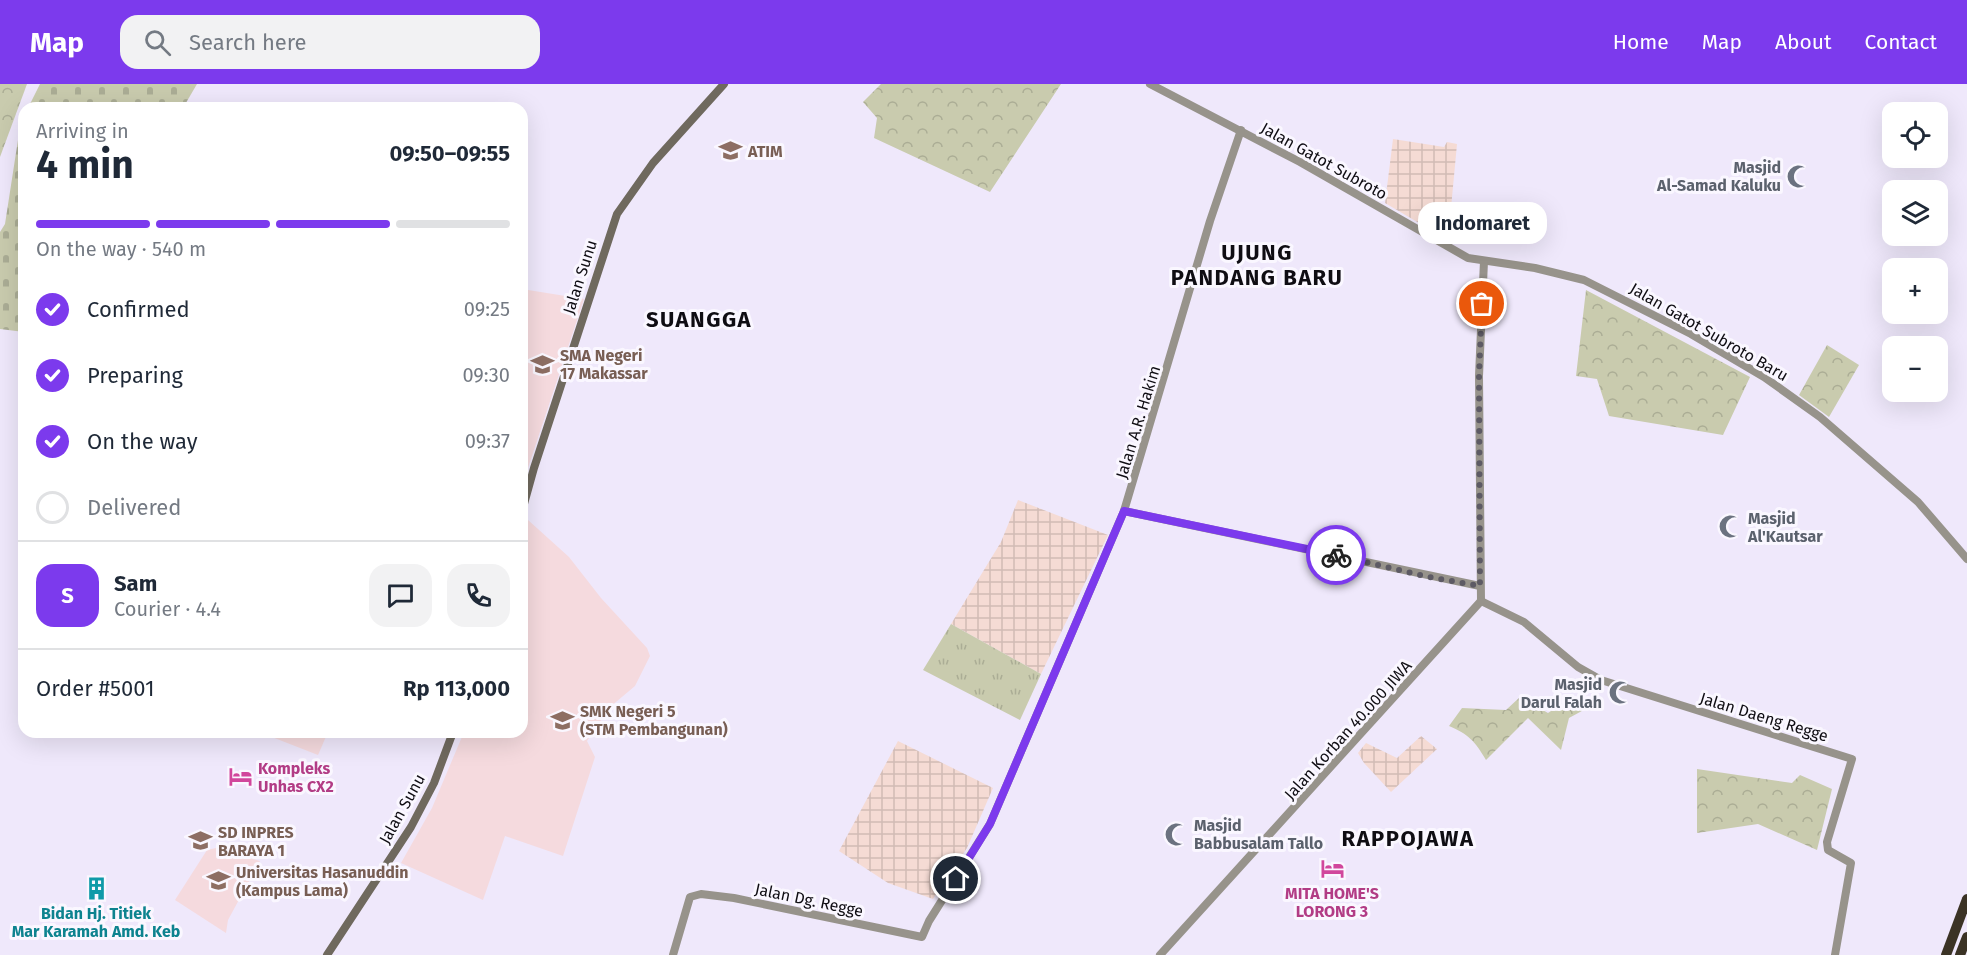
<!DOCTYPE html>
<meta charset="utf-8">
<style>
body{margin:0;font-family:"Fira Sans",sans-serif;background:#f2f2f3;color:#1f2937;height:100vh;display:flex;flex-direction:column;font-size:22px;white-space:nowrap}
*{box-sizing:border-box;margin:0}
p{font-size:20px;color:#747a83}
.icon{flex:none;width:33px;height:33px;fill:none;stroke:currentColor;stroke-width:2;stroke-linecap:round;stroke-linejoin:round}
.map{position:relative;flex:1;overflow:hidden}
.drawer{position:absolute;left:18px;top:18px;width:510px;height:636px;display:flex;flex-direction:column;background:#fff;border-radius:18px;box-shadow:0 6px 24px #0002}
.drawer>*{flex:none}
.buttons{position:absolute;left:1882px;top:18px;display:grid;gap:12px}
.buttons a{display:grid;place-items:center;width:66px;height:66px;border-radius:12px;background:#fff;box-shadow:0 6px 24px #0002;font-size:30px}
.pin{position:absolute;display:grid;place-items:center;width:51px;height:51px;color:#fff;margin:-26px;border:3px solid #fff;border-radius:50%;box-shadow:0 2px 6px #0007}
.courier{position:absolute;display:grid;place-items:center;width:60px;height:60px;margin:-30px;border:4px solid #7c3aed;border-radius:50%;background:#fff;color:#222;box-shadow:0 2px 8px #0007}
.bubble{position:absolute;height:42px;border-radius:18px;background:#fff;box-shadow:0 6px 24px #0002;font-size:20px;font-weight:700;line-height:42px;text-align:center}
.head em{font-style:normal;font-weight:700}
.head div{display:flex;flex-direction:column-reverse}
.head{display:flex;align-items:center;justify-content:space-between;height:102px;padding:0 18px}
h1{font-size:39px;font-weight:700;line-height:45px}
.bar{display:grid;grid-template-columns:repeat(4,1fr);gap:9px 6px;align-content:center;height:72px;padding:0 18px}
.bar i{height:8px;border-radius:4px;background:#e0e1e3}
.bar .selected{background:#7c3aed}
.bar p{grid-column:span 4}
.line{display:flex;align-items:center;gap:15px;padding:0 18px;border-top:2px solid #e0e1e3}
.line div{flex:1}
.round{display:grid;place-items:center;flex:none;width:63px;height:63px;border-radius:18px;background:#f2f2f3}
ol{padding:0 18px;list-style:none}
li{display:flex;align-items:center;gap:18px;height:66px}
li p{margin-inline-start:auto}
li .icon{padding:6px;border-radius:50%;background:#7c3aed;color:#fff;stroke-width:4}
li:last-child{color:#747a83}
li i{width:33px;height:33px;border:3px solid #e0e1e3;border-radius:50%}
header{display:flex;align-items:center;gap:36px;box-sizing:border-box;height:84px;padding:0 30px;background:#7c3aed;color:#fff}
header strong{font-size:28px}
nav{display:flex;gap:33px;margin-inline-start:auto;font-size:21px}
.search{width:420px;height:54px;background:#f2f2f3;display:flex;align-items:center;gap:15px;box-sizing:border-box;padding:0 21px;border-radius:18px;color:#747a83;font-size:22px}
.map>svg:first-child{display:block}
.industrial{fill:url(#industrial-grid)}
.education{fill:#f5dade}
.grass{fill:url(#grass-tufts)}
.forest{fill:url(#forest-crowns)}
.cemetery{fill:url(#cemetery-stones)}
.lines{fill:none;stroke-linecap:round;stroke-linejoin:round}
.tertiary{stroke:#97938b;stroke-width:8}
.secondary{stroke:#6f695e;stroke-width:8}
.motorway{stroke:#3b3325;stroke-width:10}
.done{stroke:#5d5a64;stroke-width:6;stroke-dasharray:0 10.8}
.route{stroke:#7c3aed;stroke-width:8}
.labels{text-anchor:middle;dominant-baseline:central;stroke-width:6;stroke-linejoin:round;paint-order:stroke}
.education-label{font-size:16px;font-weight:bold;fill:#785e54;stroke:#faf7ff;text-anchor:start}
.street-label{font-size:16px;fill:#0f0d13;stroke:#faf7ff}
.worship-label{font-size:16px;font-weight:bold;fill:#5b616d;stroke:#faf7ff;text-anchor:end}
.hotel-label{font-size:16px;font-weight:bold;fill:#b23c85;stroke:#faf7ff;text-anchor:start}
.culture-label{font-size:16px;font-weight:bold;fill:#0d838f;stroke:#faf7ff}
.district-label{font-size:22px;font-weight:bold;letter-spacing:1.5px;fill:#0f0d13;stroke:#faf7ff}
</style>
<header>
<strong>Map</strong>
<div class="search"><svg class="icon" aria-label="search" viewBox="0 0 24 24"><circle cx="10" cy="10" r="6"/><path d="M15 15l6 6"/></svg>Search here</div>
<nav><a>Home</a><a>Map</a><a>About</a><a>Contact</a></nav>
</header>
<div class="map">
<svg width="1967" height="871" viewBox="0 0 1967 871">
<defs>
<pattern id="industrial-grid" width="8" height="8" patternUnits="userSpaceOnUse" patternTransform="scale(1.5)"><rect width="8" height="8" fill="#f5dbd4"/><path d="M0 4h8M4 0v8" fill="none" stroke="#d1bbb5"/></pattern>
<pattern id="grass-tufts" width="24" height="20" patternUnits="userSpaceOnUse" patternTransform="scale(1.5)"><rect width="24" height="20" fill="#c9cbae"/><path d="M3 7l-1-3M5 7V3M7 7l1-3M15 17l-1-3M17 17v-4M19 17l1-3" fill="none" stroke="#abad95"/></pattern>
<pattern id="forest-crowns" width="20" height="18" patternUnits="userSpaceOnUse" patternTransform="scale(1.5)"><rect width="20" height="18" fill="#c9cbae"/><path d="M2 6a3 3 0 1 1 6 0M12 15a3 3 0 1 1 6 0" fill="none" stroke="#abad95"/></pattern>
<pattern id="cemetery-stones" width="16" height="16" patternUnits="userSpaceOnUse" patternTransform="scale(1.5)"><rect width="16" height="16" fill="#c9cbae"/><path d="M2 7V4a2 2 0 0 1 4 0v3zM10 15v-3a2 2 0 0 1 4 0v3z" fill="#abad95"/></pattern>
</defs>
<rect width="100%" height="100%" fill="#efe8fb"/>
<g class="industrial">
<polygon points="1393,55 1444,63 1447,58 1457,60 1448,156 1385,119"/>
<polygon points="1018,416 1108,451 1041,590 951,540 1001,458"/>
<polygon points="1421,652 1437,665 1391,708 1364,679 1358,669 1366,659 1397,674"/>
<polygon points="898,657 993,704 967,764 933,815 888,799 839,767"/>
</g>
<g class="education">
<polygon points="522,205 584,215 525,393 522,392"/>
<polygon points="528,436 569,473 601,514 647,564 650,572 635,602 610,623 587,657 595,673 563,772 505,752 483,816 401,779 432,724 464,648 522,648 522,458"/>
<polygon points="259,648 328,648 318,671"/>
<polygon points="216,764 260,777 228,836 226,849 175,816 207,766"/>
</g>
<polygon class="grass" points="951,540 1041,590 1020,636 923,586"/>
<g class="forest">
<polygon points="0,0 27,0 0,73"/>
<polygon points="881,0 1061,0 990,108 874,54 877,34 863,18"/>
<polygon points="1586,206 1750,293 1723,351 1609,332 1597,295 1576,292"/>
<polygon points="1827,261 1859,281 1829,333 1799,311"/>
<path d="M1520,613l28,16 24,-16 19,9 -22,12 -8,32 -33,-32 -42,42c-11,-19 -18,-26 -37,-34l13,-18 44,2z"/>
<polygon points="1697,685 1792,699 1800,691 1832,705 1817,766 1758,740 1697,749"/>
</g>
<g class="cemetery">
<polygon points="40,0 197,0 183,24 28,24"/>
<polygon points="24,34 24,248 0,245 0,148 5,140 20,43"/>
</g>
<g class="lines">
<g class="tertiary">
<polyline points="1150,0 1300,78 1468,174 1535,184 1584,196 1691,250 1764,293 1820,333 1918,418 1967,475"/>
<polyline points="1124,427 1480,502"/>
<polyline points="1481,517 1524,538 1578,583 1601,596 1852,675 1827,758 1828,766 1851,779 1835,871"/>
<polyline points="1481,517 1479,292 1484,177"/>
<polyline points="673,871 690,813 701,810 734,814 922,853 929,837 990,740 1124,427 1210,137 1241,46"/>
<polyline points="1160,871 1481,517"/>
</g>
<g class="secondary">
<polyline points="522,427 534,384 617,130 653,79 724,0"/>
<polyline points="327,871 411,743 434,699 453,648"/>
</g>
<g class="motorway">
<polyline points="1946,871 1967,815"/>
<polyline points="1960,871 1967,853"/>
</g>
</g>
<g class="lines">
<polyline class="done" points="1336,471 1429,493 1480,502 1479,292 1482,220"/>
<polyline class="route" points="956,795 990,740 1124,427 1336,471"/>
</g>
<defs>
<symbol id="university-bare" viewBox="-9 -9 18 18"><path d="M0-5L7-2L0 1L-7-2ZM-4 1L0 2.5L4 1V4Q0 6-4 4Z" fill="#8d6e63" stroke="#faf7ff" stroke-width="2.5" paint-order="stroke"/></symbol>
<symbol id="mosque-bare" viewBox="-9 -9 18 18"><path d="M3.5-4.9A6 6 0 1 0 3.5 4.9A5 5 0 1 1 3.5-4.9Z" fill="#6b7280" stroke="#faf7ff" stroke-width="2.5" paint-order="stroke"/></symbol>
<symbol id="school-bare" viewBox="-9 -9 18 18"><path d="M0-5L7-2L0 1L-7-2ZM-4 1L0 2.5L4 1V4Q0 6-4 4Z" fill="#8d6e63" stroke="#faf7ff" stroke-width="2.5" paint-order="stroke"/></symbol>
<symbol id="hotel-bare" viewBox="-9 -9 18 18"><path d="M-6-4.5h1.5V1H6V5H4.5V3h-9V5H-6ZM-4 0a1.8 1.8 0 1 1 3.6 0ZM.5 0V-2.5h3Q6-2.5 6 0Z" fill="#d1479c" stroke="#faf7ff" stroke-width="2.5" paint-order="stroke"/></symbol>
<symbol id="building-bare" viewBox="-9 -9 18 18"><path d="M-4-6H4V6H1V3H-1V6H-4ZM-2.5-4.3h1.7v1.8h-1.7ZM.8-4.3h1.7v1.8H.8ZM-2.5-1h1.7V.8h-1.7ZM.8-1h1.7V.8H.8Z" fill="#0f9aa8" stroke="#faf7ff" stroke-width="2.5" paint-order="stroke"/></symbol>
</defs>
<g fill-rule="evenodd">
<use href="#university-bare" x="714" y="50" width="33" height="33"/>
<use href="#mosque-bare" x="1782" y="76" width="33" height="33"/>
<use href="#school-bare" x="526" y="264" width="33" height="33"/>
<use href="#mosque-bare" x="1714" y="426" width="33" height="33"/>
<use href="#mosque-bare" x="1604" y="592" width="33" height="33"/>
<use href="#school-bare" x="546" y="620" width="33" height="33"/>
<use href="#hotel-bare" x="224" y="676" width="33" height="33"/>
<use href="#mosque-bare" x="1160" y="734" width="33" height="33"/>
<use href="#school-bare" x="184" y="740" width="33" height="33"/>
<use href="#hotel-bare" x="1316" y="768" width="33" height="33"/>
<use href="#university-bare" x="202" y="780" width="33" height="33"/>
<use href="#building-bare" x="80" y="788" width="33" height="33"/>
</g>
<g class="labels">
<g class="education-label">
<text x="748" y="67">ATIM</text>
<text x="560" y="271">SMA Negeri<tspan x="560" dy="18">17 Makassar</tspan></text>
<text x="580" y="627">SMK Negeri 5<tspan x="580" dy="18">(STM Pembangunan)</tspan></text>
<text x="218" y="748">SD INPRES<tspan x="218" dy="18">BARAYA 1</tspan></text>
<text x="236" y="788">Universitas Hasanuddin<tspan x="236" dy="18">(Kampus Lama)</tspan></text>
</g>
<g class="street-label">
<text transform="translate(1324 77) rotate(29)">Jalan Gatot Subroto</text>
<text transform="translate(580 193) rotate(-72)">Jalan Sunu</text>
<text transform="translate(1709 248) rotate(30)">Jalan Gatot Subroto Baru</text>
<text transform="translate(1138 338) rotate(-73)">Jalan A.R. Hakim</text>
<text transform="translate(1764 633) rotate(17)">Jalan Daeng Regge</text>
<text transform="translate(1348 646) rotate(-48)">Jalan Korban 40.000 JIWA</text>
<text transform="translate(402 725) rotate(-61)">Jalan Sunu</text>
<text transform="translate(809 816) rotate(12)">Jalan Dg. Regge</text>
</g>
<g class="worship-label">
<text x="1781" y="83">Masjid<tspan x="1781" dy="18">Al-Samad Kaluku</tspan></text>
<text x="1748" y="434" text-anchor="start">Masjid<tspan x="1748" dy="18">Al'Kautsar</tspan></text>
<text x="1602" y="600">Masjid<tspan x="1602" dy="18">Darul Falah</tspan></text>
<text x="1194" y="741" text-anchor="start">Masjid<tspan x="1194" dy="18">Babbusalam Tallo</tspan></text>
</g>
<g class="hotel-label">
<text x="258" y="684">Kompleks<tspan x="258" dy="18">Unhas CX2</tspan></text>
<text x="1332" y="809" text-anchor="middle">MITA HOME'S<tspan x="1332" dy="18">LORONG 3</tspan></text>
</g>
<g class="culture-label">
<text x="96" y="829">Bidan Hj. Titiek<tspan x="96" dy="18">Mar Karamah Amd. Keb</tspan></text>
</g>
<g class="district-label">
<text x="1257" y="168">UJUNG<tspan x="1257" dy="25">PANDANG BARU</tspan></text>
<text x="699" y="235">SUANGGA</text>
<text x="1408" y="754">RAPPOJAWA</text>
</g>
</g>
</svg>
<div class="buttons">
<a><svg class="icon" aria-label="locate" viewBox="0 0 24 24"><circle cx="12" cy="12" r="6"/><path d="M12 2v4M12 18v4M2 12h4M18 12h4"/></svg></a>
<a><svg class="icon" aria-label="layers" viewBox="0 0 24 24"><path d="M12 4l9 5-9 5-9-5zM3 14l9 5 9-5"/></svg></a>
<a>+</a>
<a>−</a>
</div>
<div class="pin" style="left:1482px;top:220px;background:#ea580c"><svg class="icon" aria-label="bag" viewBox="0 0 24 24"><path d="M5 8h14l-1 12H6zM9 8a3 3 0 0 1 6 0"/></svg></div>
<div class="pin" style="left:956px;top:795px;background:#1f2937"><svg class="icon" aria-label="home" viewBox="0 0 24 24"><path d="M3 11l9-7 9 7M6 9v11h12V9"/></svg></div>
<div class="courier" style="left:1336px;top:471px"><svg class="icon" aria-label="bike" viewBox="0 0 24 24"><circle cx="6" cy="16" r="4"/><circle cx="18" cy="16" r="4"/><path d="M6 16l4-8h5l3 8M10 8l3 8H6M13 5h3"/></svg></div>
<div class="bubble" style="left:1418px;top:118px;width:129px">Indomaret</div>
<section class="drawer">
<div class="head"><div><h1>4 min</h1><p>Arriving in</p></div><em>09:50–09:55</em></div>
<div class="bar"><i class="selected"></i><i class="selected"></i><i class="selected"></i><i></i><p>On the way · 540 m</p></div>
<ol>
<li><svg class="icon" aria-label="check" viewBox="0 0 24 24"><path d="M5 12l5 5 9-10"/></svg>Confirmed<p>09:25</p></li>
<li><svg class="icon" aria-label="check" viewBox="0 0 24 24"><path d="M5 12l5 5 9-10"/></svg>Preparing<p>09:30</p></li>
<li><svg class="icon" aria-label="check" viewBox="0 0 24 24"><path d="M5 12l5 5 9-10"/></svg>On the way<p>09:37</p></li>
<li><i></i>Delivered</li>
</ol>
<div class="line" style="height:108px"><b class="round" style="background:#7c3aed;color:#fff">S</b><div><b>Sam</b><p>Courier · 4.4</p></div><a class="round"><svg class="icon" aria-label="chat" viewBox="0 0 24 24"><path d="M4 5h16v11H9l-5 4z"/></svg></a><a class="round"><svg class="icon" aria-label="phone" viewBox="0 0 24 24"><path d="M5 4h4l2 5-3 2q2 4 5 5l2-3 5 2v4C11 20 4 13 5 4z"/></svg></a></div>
<div class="line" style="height:78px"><div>Order #5001</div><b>Rp 113,000</b></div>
</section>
</div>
